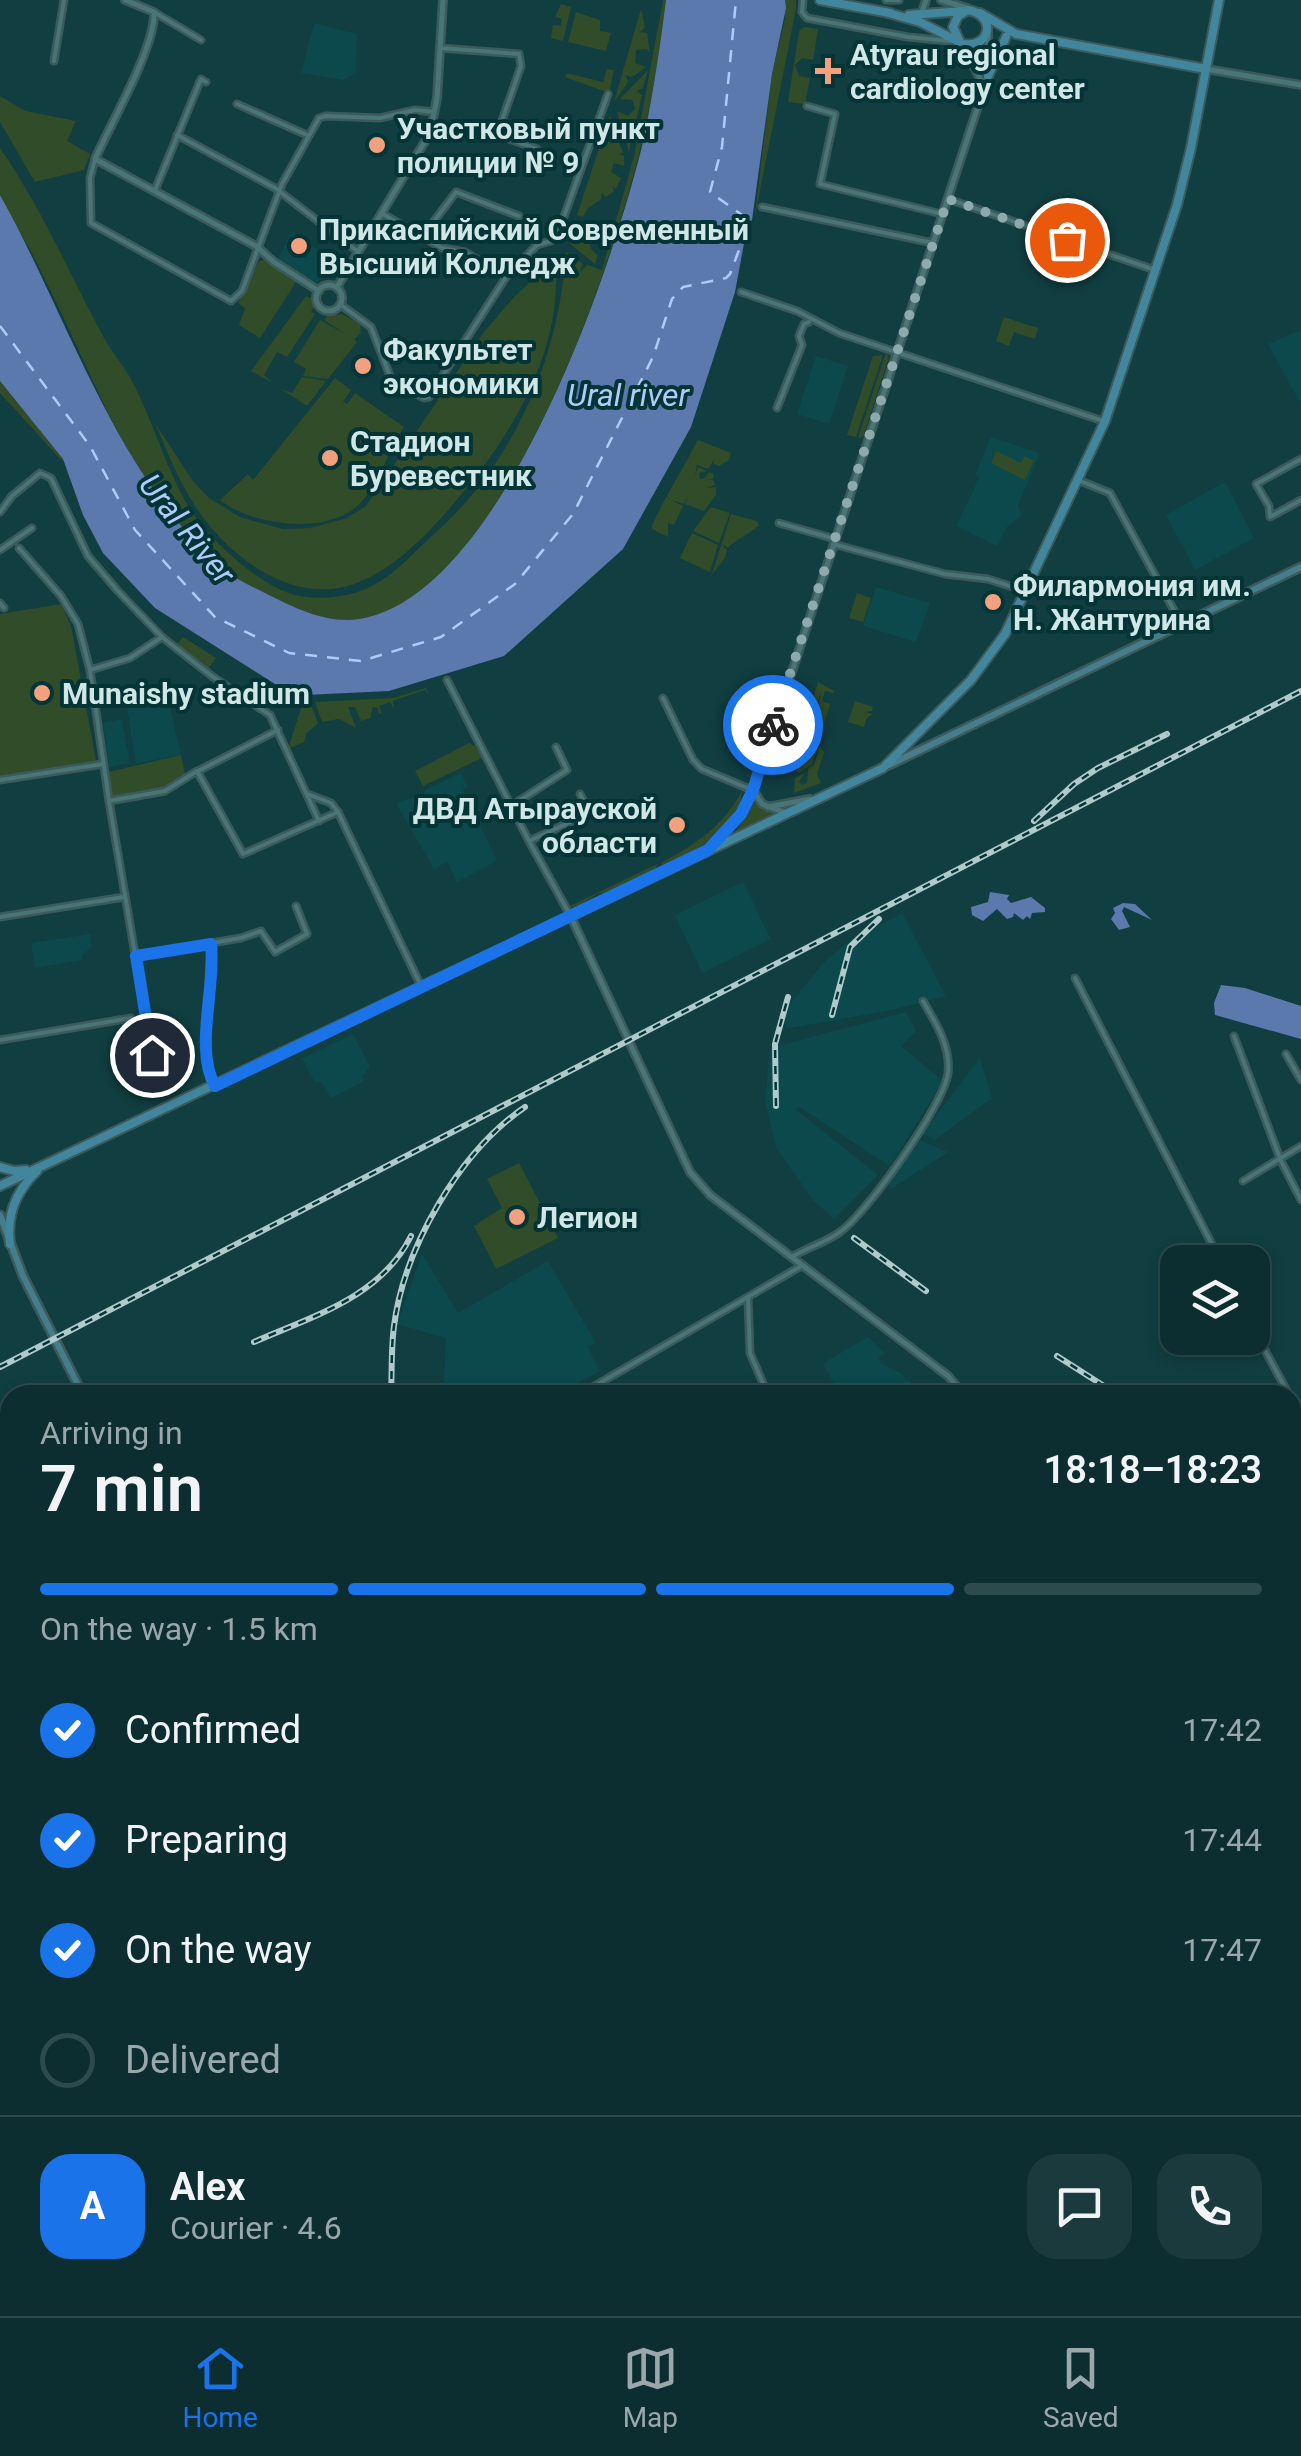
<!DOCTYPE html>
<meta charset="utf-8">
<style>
body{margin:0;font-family:Roboto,sans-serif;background:#1b3a3d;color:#f1f3f6;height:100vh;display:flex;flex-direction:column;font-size:38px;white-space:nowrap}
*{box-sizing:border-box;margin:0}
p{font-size:32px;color:#9aa8ab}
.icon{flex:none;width:55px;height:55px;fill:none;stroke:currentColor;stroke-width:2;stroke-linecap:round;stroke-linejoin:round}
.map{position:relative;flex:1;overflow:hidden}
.sheet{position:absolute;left:0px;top:1385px;width:1302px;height:932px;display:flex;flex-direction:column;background:#0d2e31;border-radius:30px 30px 0 0;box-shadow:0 5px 15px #0003,0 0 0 2px #2d4a4d}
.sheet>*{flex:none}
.controls{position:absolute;left:1160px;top:1245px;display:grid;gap:20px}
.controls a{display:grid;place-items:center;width:110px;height:110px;border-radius:20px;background:#0d2e31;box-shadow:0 5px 15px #0003,0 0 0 2px #2d4a4d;font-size:50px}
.pin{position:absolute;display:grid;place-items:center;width:85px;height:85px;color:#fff;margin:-42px;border:5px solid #fff;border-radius:50%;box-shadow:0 2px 10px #0007}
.courier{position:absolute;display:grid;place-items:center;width:100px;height:100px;margin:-50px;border:8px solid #1a73e8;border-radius:50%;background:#fff;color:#222;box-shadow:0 2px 12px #0007}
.head em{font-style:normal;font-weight:600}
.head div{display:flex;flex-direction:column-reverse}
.head{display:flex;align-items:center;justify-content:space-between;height:170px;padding:0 40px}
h1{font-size:65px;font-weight:600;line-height:75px}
.bar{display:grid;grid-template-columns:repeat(4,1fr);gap:15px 10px;align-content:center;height:120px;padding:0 40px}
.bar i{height:12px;border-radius:8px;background:#2d4a4d}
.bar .active{background:#1a73e8}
.bar p{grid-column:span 4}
.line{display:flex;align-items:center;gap:25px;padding:0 40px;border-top:2px solid #2d4a4d}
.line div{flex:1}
.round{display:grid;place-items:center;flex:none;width:105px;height:105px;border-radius:30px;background:#1b3a3d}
ol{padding:0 40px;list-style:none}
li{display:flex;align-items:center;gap:30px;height:110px}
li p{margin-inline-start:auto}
li .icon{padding:10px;border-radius:50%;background:#1a73e8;color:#fff;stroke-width:4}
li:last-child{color:#9aa8ab}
li i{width:55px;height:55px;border:5px solid #2d4a4d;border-radius:50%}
.menu{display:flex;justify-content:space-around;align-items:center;height:140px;border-top:2px solid #2d4a4d;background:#0d2e31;font-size:28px;color:#9aa8ab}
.menu a{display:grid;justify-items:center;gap:5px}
.menu .active{color:#1a73e8}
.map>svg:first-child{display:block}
.built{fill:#0b494c}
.green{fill:#314c28}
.water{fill:#5c79ad}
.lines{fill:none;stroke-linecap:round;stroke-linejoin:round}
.ferry{stroke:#b1cbf8;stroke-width:2.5;stroke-dasharray:12 10;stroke-linecap:butt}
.minor-casing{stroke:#3c5a5b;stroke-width:9}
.tertiary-casing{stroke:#3c5a5b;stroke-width:10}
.secondary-casing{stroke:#3c5a5b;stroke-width:11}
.primary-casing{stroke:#3c5a5b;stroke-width:12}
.minor{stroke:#4a7577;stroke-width:4}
.tertiary{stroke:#4a7577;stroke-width:5}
.secondary{stroke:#467d8a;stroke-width:6}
.primary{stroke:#42869d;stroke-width:8}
.rail-casing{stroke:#b0cacb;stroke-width:6}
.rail{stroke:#033436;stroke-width:2.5;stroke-dasharray:8;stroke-linecap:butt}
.done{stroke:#8dabad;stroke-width:10;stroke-dasharray:0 18}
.route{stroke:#1a73e8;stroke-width:12}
.poi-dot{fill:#f1a17d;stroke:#033436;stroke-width:4}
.labels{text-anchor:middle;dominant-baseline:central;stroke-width:8;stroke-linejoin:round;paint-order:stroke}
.poi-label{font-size:30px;font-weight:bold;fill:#d0e6e7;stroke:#033436;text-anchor:start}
.water-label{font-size:32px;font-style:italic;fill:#b1cbf8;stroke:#033436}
</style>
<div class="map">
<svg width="1301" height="2316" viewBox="0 0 1301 2316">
<rect width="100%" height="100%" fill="#113e41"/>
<g class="built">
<polygon points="314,23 357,34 356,73 343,80 301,73"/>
<polygon points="291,232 334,260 316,286 277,262"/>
<polygon points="1301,330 1301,404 1268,344"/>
<polygon points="816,356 848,366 829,424 797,414"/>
<polygon points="991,437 1040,453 1018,506 1022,515 1006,528 997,546 956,526 979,478 975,475"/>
<polygon points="1225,482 1254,538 1195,570 1166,515"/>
<polygon points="876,587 930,603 916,642 863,626"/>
<polygon points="169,702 181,755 136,764 127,708"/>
<polygon points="122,719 130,763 109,767 103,723"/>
<polygon points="461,773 468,787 463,790 497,861 457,882 447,862 434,869 396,803 424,794 425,790"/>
<polygon points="743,882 771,939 702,973 675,915"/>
<polygon points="902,913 946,996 892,1010 785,1029 787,1008 824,962 857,935 864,939 876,927"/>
<polygon points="90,934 92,947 82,955 83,960 35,968 31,943"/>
<polygon points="906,1012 916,1031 901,1046 943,1081 890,1166 799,1107 795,1109 878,1175 834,1219 813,1200 776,1148 765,1101 770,1048"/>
<polygon points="353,1034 370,1067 362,1077 363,1082 331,1098 321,1081 315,1083 302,1058"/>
<polygon points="980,1058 992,1098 935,1140 922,1134"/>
<polygon points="920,1140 948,1152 891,1189 889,1184"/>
<polygon points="422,1254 458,1313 548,1261 596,1343 588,1347 600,1371 555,1395 443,1395 446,1338 397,1324"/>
<polygon points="868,1337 885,1353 878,1358 881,1363 902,1374 906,1381 909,1379 918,1395 840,1395 823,1363"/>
<polygon points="10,1404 10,1529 0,1534 0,1409"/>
<polygon points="1301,1696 1301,2316 1196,2316 1191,2308 1292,2308 1292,1700"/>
<polygon points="10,2058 10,2220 0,2226 0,2063"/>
<polygon points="10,2302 10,2308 1081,2308 1085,2316 0,2316 0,2308"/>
</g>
<g class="green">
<path d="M663,0h3c-6,47 -13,95 -24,142 -29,124 -137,443 -274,476 -32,8 -65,-6 -93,-20 -15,-8 -34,-15 -47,-25 -56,-47 -97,-111 -128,-177 -22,-47 -44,-96 -68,-143 -9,-18 -28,-40 -32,-60 0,-13 0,-31 0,-45 41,59 68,123 102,186 8,16 20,29 29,45 20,38 32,80 52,118 17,35 74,88 112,98 21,5 48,3 68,-5 27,-10 50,-37 71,-56 80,-71 125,-176 132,-282l17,12 -4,9 8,-8 15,5 32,-114z"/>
<polygon points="785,0 796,0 796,9 754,221 772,74 785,18"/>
<polygon points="561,4 571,7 563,41 551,38 553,25 561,26 562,19 555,17"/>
<polygon points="641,9 645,27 640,32 647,33 650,52 646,49 636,50 635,63 646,67 632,77 626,75 628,82 614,102"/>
<polygon points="576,12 600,20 600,31 611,33 606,51 568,42"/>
<polygon points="804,27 818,29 813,60 802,58 795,65 799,76 810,78 805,104 788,102 799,31"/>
<polygon points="607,69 614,70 609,93 565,77 567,73 603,82"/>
<polygon points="648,70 643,88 637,91 642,95 634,130 628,132 632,136 629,152 617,111 628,116 635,109 632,100 620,99"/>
<polygon points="0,96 25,111 76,121 67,141 90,154 84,170 35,182 0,122"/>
<polygon points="610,115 615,134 612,138 617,138 623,152 619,154 624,156 624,166 614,163 611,172 621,178 616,189 612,186 614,191 606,197 602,193 601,199 587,209 583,217 577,215"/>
<polygon points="575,219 587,224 591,249 598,256 595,264 568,242"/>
<polygon points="264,260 296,282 260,338 239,325 245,308 238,303 259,261"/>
<path d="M551,263l6,1c-1,17 -1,36 -4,53 -13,73 -56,137 -104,192 -25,29 -58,62 -95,75 -63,22 -126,-28 -159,-78 -17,-26 -28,-55 -40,-83l38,58 16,17 31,19 43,12 27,-1 37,-10 19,-12 118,-174 31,-36z"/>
<polygon points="306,296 312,299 315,306 311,312 315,314 287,357 277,352 264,375 273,383 251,371"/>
<polygon points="342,314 360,324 361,333 354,339 357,342 328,379 303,376 306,369 294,362 320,320 347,335 324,320 328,315"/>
<polygon points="1004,317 1038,328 1035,339 1014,332 1009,346 996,341"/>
<polygon points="886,352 889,357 863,437 858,438"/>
<polygon points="883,355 856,437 847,435 873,356"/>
<polygon points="302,377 326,381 307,406 281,389 292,393"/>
<path d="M335,378l16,12 -8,12 4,2 8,-11 49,34c-14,19 -22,50 -40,72 -29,38 -111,28 -144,1l28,-26 5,6z"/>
<polygon points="0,381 63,459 62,461 0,393"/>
<polygon points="698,440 731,453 729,460 719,466 713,463 715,458 708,469 697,465 695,475 698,467 707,471 699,473 700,479 705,478 709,472 714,474 713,479 707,480 713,480 715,485 707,488 716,487 716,495 704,511 685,504 689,494 684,504 673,501 683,506 674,525 668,523 668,537 652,529 652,525 666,497 669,499 667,496"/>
<polygon points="996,451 1021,463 1024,456 1034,460 1025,480 991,463"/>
<polygon points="711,507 730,513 719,543 693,531"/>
<path d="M731,514l26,7 2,4c-10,10 -22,13 -31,23l-7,-4 6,6 -2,8 -13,16z"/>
<polygon points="692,533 718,545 710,572 680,558"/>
<polygon points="857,593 871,598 863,622 849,618"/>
<polygon points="61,604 71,626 96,761 0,777 0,614"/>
<polygon points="183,637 216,658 208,669 176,645"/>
<polygon points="818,682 834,691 833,693 825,691 822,701 830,704 823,728 814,725 822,690 812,717 808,715"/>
<polygon points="426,688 429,695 425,690 393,701 394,709 390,702 379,706 382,713 379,714 378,708 373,707 370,718 361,721 355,707 348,707 356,728 339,719 322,722 315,702 393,698"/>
<polygon points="855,701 873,707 872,711 865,712 873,714 867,718 864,727 848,722"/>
<polygon points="303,702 310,702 318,723 306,734 304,742 288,749"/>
<polygon points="811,735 818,744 812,764 799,773 797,771 808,736"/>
<polygon points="469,743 475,746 482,758 423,786 415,771"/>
<polygon points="820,746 824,752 817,774 821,783 794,793 795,778 805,773 799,782 802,785 807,783 808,769 814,765"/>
<path d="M181,755l4,19c-15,18 -50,19 -73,23l-4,-25z"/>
<path d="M742,791c1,29 -53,71 -80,74l-1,-2c35,-19 61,-36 81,-72z"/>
<polygon points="754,802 777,814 735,833"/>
<polygon points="657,864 655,871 605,894 599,893 575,908 570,906"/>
<polygon points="519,1163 558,1238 496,1269 474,1226 502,1208 487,1179"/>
</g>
<g class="water">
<path d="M666,0h119l1,8 -14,66 -20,146 -4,2 -13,70 -44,135 -68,122 -119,107 -115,35 -84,4 -22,-6 -128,-81 -52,-55 -20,-38 -20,-56 -63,-78v-186c68,121 119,290 229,378 11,9 27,15 40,22 30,15 65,32 100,22 137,-35 244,-350 274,-475 10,-47 17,-95 23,-142z"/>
<polygon points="990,892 1009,895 1007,899 1011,903 1031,897 1045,908 1045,912 1032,913 1030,919 1027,916 1023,920 1014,913 1013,917 1007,919 997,909 983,921 972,915 971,907 988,902"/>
<polygon points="1123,903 1135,904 1152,920 1124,907 1122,911 1130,927 1119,930 1111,919 1115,913 1113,908"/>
<polygon points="1221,985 1245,988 1301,1006 1301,1039 1215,1015 1214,1003"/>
</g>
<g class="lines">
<polyline class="ferry" points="0,326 90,446 135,530 215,617 289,653 361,661 441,637 515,584 573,514 653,357 672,299 683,287 726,278 730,274 745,234 742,215 710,192 722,147 736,0"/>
<defs>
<g id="minor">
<polyline points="803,0 802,12 807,18 908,37 950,41"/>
<polyline points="886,0 899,0"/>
<polyline points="154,12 201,40"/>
<polyline points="440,48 519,54 521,66 498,132 501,136 537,149"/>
<polyline points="54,61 64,0"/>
<polyline points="237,104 307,135"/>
<polyline points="807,106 835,114 820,184 942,214"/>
<polyline points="177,135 275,188 357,251"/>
<polyline points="95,159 90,178 91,223 231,301 242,291 282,184 319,118 326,116 380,118 415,110 435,112"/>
<polyline points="155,190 201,79 206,82"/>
<polyline points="948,199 1155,270"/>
<polyline points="762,207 933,243"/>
<polyline points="381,213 442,248 465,252 505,276"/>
<polyline points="422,237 456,192 519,216"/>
<polyline points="741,292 797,311 839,333 1103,421"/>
<polyline points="341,305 371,327 392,381 424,398 429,397 506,277 537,245 551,241 558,233 608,94"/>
<polyline points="777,408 802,345 799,336 804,324 809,322"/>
<polyline points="1301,459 1256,484 1269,506 1270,517 1301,500"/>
<polyline points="1078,480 1110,493 1182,625"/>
<polyline points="0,512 12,496 40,473 51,478 88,556 117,590 162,637 213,677 270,715 319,821"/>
<polyline points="779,523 835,539"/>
<polyline points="833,544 945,574 988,579 1022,590"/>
<polyline points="19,548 61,596 78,624 90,670 109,801 155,1072"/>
<polyline points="0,550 32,528"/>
<polyline points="0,603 4,608"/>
<polyline points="90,670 130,658 162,637"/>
<polyline points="447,680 529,841 570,915"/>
<polyline points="663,698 693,760 702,769 752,790"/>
<polyline points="198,771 278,730"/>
<polyline points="0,780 103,764"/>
<polyline points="307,794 331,803 338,812 421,986"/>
<polyline points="109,801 165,791 197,771 243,854 338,812"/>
<polyline points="511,806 567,770 556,747"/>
<polyline points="529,841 590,813 580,794"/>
<polyline points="0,917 124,897"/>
<path d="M211,944c5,38 -15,108 2,138"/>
<polyline points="135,956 241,938 261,931 275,952 307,934 296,906"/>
<polyline points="1075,978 1221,1262"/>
<polyline points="1234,1036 1281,1161 1301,1200"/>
<polyline points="0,1040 131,1018"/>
<polyline points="1286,1054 1301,1080"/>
<polyline points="1243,1181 1301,1146"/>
<path d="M792,1257c16,-10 33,-14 48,-25 27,-19 104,-127 108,-159 3,-26 -12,-50 -25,-72"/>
<polyline points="748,1299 750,1353 768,1395"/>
<polyline points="1252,1326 1289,1395"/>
<polyline points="579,1395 803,1265"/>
<polyline points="1292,1402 1301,1419"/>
<polyline points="0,1539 10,1534"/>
<polyline points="1140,2308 1144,2316"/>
</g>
<g id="tertiary">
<path d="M125,0l29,12c2,34 -44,113 -59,147l161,87 18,16 45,29"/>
<polyline points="941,0 967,8"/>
<polyline points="921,15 926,0"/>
<polyline points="962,45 983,84"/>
<polyline points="1206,69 1301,85"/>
<circle cx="329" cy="298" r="13"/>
<polyline points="337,287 430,133 437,98 443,0"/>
<polyline points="753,790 762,804 786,813"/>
<polyline points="768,807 810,799"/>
<polyline points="710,848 741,814 753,790 988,76 988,32"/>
<polyline points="571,917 690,1172 710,1195 948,1376 964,1395"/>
</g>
<g id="secondary">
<polyline points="889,765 1301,567"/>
<polyline points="0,1215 23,1276 83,1395"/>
<polyline points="1292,1591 1301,1586"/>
<polyline points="0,2264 10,2259"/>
</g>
<g id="primary">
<polyline points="820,0 890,13"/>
<path d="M885,12l35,10 43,22c28,5 34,-29 5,-34l-10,6 -5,11 7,15"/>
<polyline points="980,13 1016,34 1206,69"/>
<polyline points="909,15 964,11"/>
<polyline points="988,76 1006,37"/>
<polyline points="0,1167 14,1171 26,1170"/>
<polyline points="0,1186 883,768 971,680 1005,634 1105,421 1177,205 1191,148 1219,0"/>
<path d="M10,1244c-4,-30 6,-53 27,-73"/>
</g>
</defs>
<use href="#minor" class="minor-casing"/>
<use href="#tertiary" class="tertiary-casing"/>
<use href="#secondary" class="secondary-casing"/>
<use href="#primary" class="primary-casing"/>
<use href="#minor" class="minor"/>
<use href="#tertiary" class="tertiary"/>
<use href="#secondary" class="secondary"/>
<use href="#primary" class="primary"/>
<defs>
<g id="rail">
<polyline points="1034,821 1074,784 1098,768 1167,734"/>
<polyline points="832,1015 850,947 879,919"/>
<polyline points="776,1106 775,1044 788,997"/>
<polyline points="854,1238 926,1291"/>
<path d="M254,1342c59,-26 127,-45 157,-106"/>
<polyline points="1057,1356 1118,1395"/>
<polyline points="0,1367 1301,691"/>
<path d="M391,1395c1,-23 0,-47 3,-69 10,-78 65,-174 131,-219"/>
<polyline points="1292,1522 1301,1538"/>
<polyline points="1292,1705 1301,1721"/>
<polyline points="0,1829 10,1831"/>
<polyline points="0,1850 10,1857"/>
<polyline points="804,2308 809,2316"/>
<polyline points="871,2308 876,2316"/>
</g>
</defs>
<use href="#rail" class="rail-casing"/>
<use href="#rail" class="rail"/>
</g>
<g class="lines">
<polyline class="done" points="773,725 948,199 1067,240"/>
<path class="route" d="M152,1055l-16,-99 75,-12c5,44 -17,105 4,142l493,-236 33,-36 12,-24 20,-65"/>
</g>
<g class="poi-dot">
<path d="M823 56h10v10h10v10h-10v10h-10v-10h-10v-10h10z"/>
<circle cx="377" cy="145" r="10"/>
<circle cx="299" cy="246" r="10"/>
<circle cx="363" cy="366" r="10"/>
<circle cx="330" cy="458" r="10"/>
<circle cx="993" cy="602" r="10"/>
<circle cx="42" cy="693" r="10"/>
<circle cx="677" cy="825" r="10"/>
<circle cx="517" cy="1217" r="10"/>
</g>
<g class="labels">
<g class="poi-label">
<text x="850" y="54">Atyrau regional<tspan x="850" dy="34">cardiology center</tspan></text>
<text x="397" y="128">Участковый пункт<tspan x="397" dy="34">полиции № 9</tspan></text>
<text x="319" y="229">Прикаспийский Современный<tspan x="319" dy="34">Высший Колледж</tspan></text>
<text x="383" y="349">Факультет<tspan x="383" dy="34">экономики</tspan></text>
<text x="350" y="441">Стадион<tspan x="350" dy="34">Буревестник</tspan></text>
<text x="1013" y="585">Филармония им.<tspan x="1013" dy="34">Н. Жантурина</tspan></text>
<text x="62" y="693">Munaishy stadium</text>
<text x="657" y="808" text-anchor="end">ДВД Атырауской<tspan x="657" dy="34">области</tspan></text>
<text x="537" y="1217">Легион</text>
</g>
<g class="water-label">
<text x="628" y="395">Ural river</text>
<text transform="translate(187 529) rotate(51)">Ural River</text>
</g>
</g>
</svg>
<div class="controls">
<a><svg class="icon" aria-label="layers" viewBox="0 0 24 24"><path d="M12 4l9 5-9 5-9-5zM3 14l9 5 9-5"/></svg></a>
</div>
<div class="pin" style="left:1067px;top:240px;background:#ea580c"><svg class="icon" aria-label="bag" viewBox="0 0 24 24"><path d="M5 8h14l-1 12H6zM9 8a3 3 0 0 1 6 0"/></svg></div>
<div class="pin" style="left:152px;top:1055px;background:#1f2937"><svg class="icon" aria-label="home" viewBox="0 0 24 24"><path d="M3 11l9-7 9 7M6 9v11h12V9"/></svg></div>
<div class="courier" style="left:773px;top:725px"><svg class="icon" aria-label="bike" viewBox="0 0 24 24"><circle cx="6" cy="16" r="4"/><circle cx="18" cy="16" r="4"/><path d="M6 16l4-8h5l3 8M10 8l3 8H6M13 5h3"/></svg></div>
<section class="sheet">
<div class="head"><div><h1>7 min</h1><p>Arriving in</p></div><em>18:18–18:23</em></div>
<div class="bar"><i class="active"></i><i class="active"></i><i class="active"></i><i></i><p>On the way · 1.5 km</p></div>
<ol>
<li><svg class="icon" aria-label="check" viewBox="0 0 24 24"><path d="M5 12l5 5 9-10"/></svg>Confirmed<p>17:42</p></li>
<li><svg class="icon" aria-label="check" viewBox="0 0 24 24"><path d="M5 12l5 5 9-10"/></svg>Preparing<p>17:44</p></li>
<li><svg class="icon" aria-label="check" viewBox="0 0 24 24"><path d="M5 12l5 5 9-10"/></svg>On the way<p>17:47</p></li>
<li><i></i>Delivered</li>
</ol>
<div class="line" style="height:180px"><b class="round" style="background:#1a73e8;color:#fff">A</b><div><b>Alex</b><p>Courier · 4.6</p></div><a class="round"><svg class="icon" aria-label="chat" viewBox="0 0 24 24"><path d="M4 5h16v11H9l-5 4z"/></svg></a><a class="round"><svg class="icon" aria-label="phone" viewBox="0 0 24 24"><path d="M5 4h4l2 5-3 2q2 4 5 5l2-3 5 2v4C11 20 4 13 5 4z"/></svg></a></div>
</section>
</div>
<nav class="menu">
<a class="active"><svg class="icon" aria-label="home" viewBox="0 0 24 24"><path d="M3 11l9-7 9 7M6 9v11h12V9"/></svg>Home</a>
<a><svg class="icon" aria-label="map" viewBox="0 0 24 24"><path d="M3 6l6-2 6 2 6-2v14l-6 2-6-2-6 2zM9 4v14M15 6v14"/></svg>Map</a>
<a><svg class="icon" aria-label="saved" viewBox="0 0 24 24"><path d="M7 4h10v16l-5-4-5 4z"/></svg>Saved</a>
</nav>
